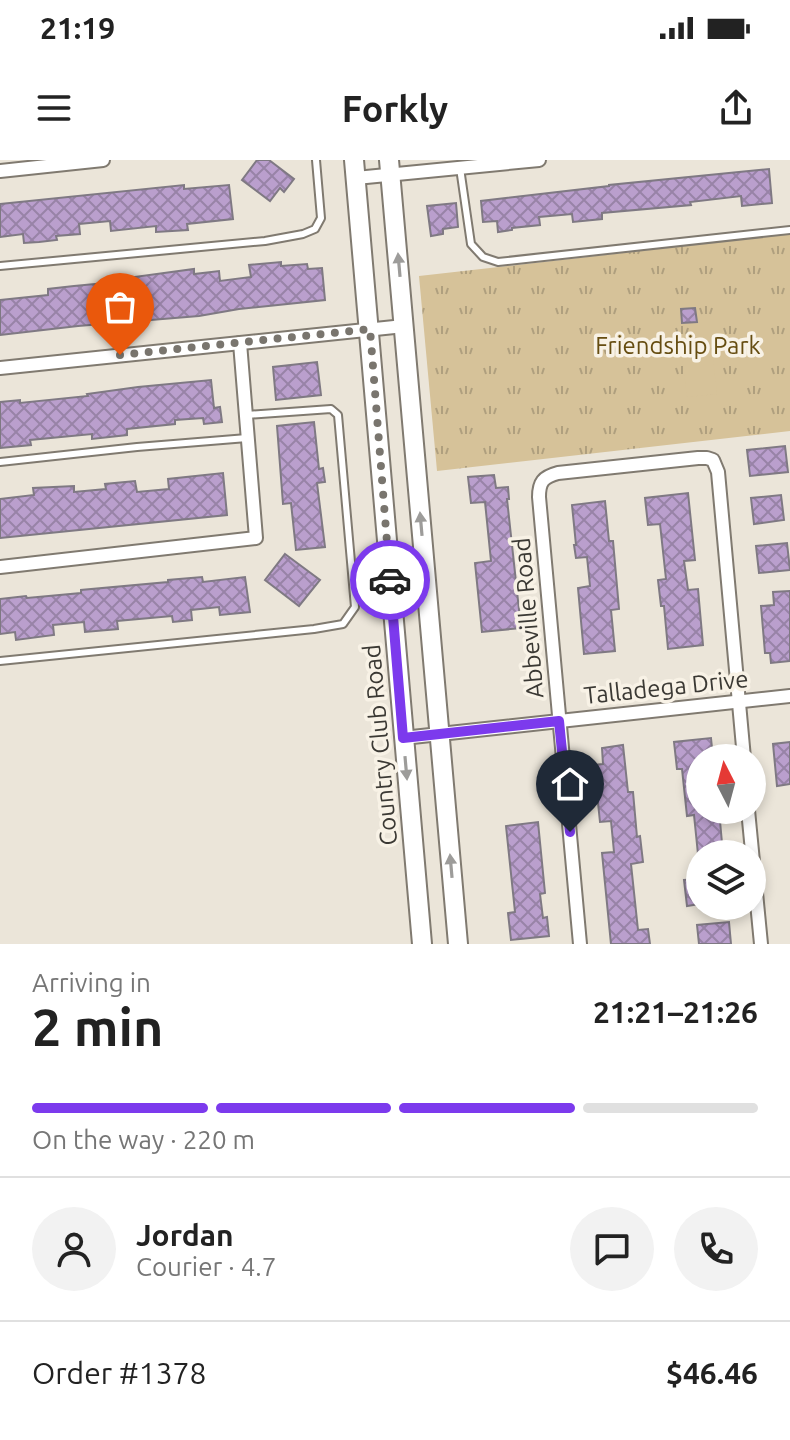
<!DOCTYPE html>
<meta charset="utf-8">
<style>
body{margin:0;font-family:Ubuntu,sans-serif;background:#f2f2f2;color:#222;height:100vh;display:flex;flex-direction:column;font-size:30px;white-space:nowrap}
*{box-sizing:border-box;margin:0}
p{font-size:26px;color:#767676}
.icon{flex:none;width:44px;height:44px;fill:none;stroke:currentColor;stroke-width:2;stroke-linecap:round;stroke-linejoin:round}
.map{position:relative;height:784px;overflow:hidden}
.details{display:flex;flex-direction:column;background:#fff;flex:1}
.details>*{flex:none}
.needle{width:52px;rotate:354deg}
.controls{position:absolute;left:686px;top:584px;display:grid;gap:16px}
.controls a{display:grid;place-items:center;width:80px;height:80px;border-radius:50%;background:#fff;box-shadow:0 4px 12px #0003;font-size:40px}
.pin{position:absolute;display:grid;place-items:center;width:68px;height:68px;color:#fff;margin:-82px -34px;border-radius:50% 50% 50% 0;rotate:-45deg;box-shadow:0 0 8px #0007}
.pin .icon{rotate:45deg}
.courier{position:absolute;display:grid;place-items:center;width:80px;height:80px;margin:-40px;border:6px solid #7c3aed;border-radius:50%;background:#fff;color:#222;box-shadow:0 2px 10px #0007}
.summary em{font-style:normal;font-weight:600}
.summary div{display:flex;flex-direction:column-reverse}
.summary{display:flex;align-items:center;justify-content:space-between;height:136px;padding:0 32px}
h1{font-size:52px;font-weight:600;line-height:60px}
.bar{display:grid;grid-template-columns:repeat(4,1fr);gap:12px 8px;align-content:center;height:96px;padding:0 32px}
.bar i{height:10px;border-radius:6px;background:#e0e0e0}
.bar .current{background:#7c3aed}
.bar p{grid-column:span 4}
.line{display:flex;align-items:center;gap:20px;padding:0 32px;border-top:2px solid #e0e0e0}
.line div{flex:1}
.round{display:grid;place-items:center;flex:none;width:84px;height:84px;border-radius:42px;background:#f2f2f2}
.status{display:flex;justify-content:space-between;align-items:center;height:56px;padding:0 40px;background:#fff;direction:ltr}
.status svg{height:22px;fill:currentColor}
header{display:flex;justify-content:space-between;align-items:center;height:104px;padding:0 32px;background:#fff;font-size:36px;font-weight:600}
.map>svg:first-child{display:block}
.grass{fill:url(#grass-tufts)}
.pitch{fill:#d6c299}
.building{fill:url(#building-cross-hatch);stroke:#7f7983;stroke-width:2}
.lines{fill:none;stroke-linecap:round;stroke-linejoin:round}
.service-casing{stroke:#807a70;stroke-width:10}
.minor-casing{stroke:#807a70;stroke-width:16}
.secondary-casing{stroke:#807a70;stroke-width:22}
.service{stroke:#fff;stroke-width:6}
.minor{stroke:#fff;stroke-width:12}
.secondary{stroke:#fff;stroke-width:18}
.oneway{fill:#9d9c9a}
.done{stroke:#79756e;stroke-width:8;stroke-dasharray:0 14.4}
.route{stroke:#7c3aed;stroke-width:10}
.labels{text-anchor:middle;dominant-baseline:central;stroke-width:7;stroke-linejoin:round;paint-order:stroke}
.park-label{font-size:24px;fill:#664d11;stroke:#f8f2e6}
.street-label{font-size:24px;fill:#3b3934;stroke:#f8f2e6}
</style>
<div class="status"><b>21:19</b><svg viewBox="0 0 49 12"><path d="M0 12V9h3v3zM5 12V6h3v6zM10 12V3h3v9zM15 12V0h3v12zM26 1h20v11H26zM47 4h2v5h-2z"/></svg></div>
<header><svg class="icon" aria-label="menu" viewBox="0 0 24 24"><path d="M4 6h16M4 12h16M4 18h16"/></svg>Forkly<svg class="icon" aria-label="share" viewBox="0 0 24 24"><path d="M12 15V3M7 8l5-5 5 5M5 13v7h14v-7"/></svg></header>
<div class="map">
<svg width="790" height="784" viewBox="0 0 790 784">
<defs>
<pattern id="grass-tufts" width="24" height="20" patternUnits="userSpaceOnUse" patternTransform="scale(2)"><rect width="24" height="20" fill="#d6c299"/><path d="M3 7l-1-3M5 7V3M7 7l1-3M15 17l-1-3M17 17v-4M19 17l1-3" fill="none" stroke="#af9f7e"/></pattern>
<pattern id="building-cross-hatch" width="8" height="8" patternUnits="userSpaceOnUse" patternTransform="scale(2)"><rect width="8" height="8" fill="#ba9fcd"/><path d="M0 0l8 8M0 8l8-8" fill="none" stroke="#9883a7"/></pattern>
</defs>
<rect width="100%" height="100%" fill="#ebe5d9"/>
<polygon class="grass" points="790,74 790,271 437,311 419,116"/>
<polygon class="pitch" points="711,183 717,234 687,237 681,186"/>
<g class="building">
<polygon points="257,0 269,0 294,19 284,32 280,28 270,41 242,20"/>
<polygon points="769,9 772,43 742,46 741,36 690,42 691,45 602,53 602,59 573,62 572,54 539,57 540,65 512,68 512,70 498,72 497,61 483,62 481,41 609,26 609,25"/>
<polygon points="184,25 184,29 229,25 233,59 187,64 188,70 156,72 156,66 111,71 110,61 79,64 80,74 56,76 57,80 39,82 24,83 23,74 0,77 0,44"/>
<polygon points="456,43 458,67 443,69 443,74 431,76 427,46"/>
<polygon points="281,102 281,106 307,104 308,109 322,108 325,140 239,149 199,156 78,166 0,175 0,140 48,135 48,129 74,126 105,123 106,126 135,124 134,117 194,109 194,114 219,111 220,121 251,117 249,105"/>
<polygon points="695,148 697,162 682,163 681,149"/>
<polygon points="317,202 321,235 276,240 273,207"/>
<polygon points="211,220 214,248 220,247 222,262 204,264 203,258 175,260 175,264 127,269 127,275 92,279 92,274 30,280 31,285 0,288 0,242 20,240 20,243 88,236 87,234 138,227"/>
<polygon points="314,262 319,309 323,308 325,322 317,323 325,387 296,390 291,343 283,344 277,266"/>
<polygon points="785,286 788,312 750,316 747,290"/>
<polygon points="223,313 227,355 0,378 0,339 34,335 33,328 74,326 74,332 106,329 105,324 135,321 137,332 169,329 168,319"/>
<polygon points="494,315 496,328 508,327 509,339 507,339 521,468 482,472 475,403 491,401 485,342 471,343 468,317"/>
<polygon points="688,333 695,400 684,401 688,430 698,429 703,485 668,489 664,446 661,446 658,420 666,419 660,364 648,365 645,338"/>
<polygon points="781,335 784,360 754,364 751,338"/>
<polygon points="605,341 609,381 613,381 619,449 611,450 615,491 584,494 578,428 590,426 587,397 576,398 574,385 576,385 572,345"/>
<polygon points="787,383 790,410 759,413 756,386"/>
<polygon points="285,394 320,420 299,446 265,420"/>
<polygon points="202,417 203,422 245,417 250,452 220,455 219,447 191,450 192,460 173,462 172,456 117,461 118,469 85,472 84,462 53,465 54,475 16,480 15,472 0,474 0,439 26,436 27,438 81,433 81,430 168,422 168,420"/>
<polygon points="790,431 790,501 771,503 770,493 765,493 761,446 774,445 773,432"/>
<polygon points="711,578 713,598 700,598 700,650 719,650 723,694 698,694 694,655 687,656 682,609 677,609 674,582"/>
<polygon points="790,582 790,624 777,626 773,584"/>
<polygon points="623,585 628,632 633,632 637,677 640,676 643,702 631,704 638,770 648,769 650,784 611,784 602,693 614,692 611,661 600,662 594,605 603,604 602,588"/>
<polygon points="538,662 545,733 540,734 543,758 547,757 549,776 511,780 508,753 515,752 506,666"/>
<polygon points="700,719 700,744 687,746 684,720"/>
<polygon points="729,762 731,784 699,784 697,765"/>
</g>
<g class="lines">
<defs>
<g id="service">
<polyline points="460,8 471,84 483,97 498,102 790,70"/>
<polyline points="0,106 265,81 303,74 315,69 321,58 316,0"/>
<polyline points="0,302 137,287 247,278"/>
<polyline points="0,501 314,469 343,464 355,447 338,255 331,249 247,255"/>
</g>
<g id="minor">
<polyline points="0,11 103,0"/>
<polyline points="356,18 539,0"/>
<polyline points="0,208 404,166"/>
<polyline points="0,407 256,378 240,183"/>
<polyline points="403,578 790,536"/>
<polyline points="748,650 761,784"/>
<path d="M580,784l-41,-447c0,-15 4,-20 19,-24l140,-15h9l6,2 5,12 26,286"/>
</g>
<g id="secondary">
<polyline points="354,0 422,784"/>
<polyline points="389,0 458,784"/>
</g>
</defs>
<use href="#service" class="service-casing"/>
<use href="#minor" class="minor-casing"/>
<use href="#secondary" class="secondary-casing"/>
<use href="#service" class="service"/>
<use href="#minor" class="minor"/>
<use href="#secondary" class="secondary"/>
</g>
<defs><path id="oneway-solid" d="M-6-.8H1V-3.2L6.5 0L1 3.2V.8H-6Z" transform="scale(2)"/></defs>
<g class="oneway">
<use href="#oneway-solid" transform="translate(399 105) rotate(-95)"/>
<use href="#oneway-solid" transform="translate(421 364) rotate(-95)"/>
<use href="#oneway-solid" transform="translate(406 608) rotate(85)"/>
<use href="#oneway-solid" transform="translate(451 706) rotate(-95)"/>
</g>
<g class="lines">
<polyline class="done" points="120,195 370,169 390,420"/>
<polyline class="route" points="390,420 403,578 559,561 570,672"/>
</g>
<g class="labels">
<g class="park-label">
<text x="678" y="185">Friendship Park</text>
</g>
<g class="street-label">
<text transform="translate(528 458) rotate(-95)">Abbeville Road</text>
<text transform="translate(666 527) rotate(-6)">Talladega Drive</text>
<text transform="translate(380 585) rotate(-95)">Country Club Road</text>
</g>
</g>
</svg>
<div class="controls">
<a><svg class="needle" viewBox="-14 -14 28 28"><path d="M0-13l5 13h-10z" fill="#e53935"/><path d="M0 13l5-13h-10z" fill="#767676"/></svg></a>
<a><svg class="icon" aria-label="layers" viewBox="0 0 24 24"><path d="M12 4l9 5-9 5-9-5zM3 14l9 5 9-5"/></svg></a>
</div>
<div class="pin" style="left:120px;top:195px;background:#ea580c"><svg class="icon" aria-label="bag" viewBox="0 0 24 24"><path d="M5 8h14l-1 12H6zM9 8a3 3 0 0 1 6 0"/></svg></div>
<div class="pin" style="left:570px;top:672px;background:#1f2937"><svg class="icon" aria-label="home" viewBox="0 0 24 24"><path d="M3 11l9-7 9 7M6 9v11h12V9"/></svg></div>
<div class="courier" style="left:390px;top:420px"><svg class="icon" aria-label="car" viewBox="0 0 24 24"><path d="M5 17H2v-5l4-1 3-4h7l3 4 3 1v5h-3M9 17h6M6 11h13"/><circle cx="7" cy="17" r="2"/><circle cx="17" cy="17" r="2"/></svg></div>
</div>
<section class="details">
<div class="summary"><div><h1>2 min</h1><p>Arriving in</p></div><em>21:21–21:26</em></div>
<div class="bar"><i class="current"></i><i class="current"></i><i class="current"></i><i></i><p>On the way · 220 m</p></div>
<div class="line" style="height:144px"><a class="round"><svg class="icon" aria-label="person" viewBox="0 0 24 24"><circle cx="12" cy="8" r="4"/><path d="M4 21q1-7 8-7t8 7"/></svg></a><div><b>Jordan</b><p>Courier · 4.7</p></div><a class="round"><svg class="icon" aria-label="chat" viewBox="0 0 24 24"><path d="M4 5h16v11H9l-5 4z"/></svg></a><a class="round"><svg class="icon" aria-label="phone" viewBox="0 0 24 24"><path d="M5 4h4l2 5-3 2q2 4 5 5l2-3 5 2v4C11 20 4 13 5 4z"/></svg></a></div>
<div class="line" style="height:104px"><div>Order #1378</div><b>$46.46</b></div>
</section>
